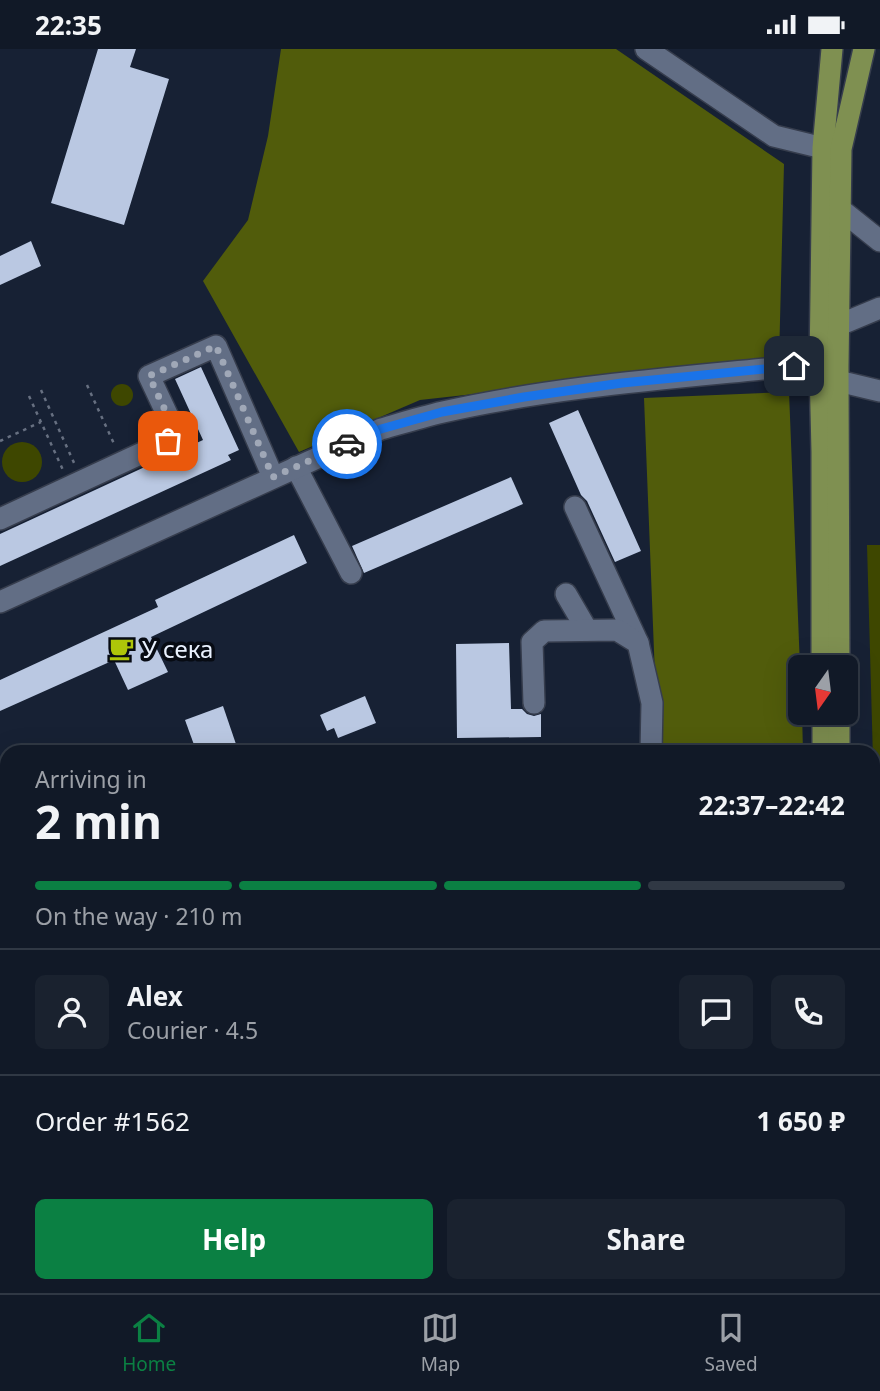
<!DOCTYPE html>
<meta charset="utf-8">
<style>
body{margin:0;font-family:"Noto Sans",sans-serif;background:#1a222f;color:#f1f3f6;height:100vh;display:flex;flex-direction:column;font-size:26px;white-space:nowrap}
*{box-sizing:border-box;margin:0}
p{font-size:23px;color:#9ca0a7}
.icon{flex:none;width:38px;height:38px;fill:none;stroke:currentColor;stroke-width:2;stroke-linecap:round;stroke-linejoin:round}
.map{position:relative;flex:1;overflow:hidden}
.panel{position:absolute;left:0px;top:696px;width:880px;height:548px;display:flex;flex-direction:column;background:#111927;border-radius:21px 21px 0 0;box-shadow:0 7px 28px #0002,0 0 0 2px #303844}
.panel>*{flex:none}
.needle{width:46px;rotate:194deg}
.buttons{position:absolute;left:788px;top:606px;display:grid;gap:14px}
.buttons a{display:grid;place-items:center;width:70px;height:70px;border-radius:10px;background:#111927;box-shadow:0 7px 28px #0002,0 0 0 2px #303844;font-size:35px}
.pin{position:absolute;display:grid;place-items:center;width:60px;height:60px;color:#fff;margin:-30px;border-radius:14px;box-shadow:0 4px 10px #0006}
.courier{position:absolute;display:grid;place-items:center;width:70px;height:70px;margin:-35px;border:5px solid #1a73e8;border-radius:50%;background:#fff;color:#222;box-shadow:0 2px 9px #0007}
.overview em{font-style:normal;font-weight:700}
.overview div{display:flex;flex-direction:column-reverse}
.overview{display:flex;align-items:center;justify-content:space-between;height:119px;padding:0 35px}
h1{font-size:46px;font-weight:700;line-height:52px}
.bar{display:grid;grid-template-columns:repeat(4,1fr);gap:10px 7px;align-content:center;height:84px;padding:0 35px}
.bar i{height:9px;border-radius:5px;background:#303844}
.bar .selected{background:#0b8043}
.bar p{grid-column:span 4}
.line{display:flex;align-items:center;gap:18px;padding:0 35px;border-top:2px solid #303844}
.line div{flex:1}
.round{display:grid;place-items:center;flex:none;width:74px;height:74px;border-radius:10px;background:#1a222f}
.action{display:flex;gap:14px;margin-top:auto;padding:14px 35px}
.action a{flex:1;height:80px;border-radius:10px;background:#0b8043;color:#fff;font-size:28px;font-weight:700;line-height:80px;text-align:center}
.action a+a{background:#1a222f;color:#f1f3f6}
.status{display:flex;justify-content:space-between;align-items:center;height:49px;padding:0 35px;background:#111927;direction:ltr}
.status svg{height:19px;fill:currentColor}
.dock{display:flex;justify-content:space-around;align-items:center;height:98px;border-top:2px solid #303844;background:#111927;font-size:19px;color:#9ca0a7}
.dock a{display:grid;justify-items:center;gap:4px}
.dock .selected{color:#0b8043}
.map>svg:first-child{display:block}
.built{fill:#1b2841}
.green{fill:#3e4700}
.forest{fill:#515c0b}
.building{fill:#bac8e2}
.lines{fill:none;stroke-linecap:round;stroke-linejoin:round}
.minor-casing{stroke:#363d4d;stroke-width:24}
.major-casing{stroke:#363d4d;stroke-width:24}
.path{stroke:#677081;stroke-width:2.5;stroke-dasharray:3.5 5;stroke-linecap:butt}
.minor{stroke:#626e85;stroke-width:21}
.major{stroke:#7f9051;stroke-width:21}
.done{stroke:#a0a8b7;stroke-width:7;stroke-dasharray:0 12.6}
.route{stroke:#1a73e8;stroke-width:9}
.labels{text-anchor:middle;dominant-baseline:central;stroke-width:7;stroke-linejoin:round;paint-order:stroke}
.poi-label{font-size:24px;fill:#e9f1fe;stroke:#070b13;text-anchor:start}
</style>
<div class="status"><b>22:35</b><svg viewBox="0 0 49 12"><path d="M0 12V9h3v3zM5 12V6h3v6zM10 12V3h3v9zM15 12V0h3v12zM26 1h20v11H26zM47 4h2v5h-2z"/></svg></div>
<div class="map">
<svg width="880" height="1244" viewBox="0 0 880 1244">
<rect width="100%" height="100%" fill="#172134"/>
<g class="built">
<polygon points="0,956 7,971 7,1237 66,1237 66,1244 0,1244"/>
<rect x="138" y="1237" width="234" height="7"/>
<rect x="427" y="1237" width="198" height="7"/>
</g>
<g class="green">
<circle cx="122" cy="346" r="11"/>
<circle cx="22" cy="413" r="20"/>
<polygon points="867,496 880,496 880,781 875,781"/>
<rect x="873" y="807" width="7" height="132"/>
<polygon points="880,965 880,1051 873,1051 873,966"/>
<polygon points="873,1079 880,1080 880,1244 859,1244 859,1237 873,1237"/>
</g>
<g class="forest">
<polygon points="281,0 616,0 784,115 779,311 420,351 299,403 203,232 248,171 268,87"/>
<polygon points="789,343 800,618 800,663 802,663 803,703 658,703 644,349"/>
<rect x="675" y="1237" width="129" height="7"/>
</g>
<g class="building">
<polygon points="98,0 136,0 130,18 169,30 124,176 51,154"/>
<polygon points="31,192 41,217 0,236 0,207"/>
<polygon points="201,318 239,401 228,406 231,411 0,517 0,485 203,391 175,330"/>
<polygon points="578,361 641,502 615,513 587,452 581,446 549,374"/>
<polygon points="511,428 523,455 364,524 352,497"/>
<polygon points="294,486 307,514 151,588 168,623 128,641 114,611 0,662 0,631 158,558 155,551"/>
<polygon points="509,594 511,660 522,660 527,665 534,667 541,665 541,688 457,689 456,595"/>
<polygon points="365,647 376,674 338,689 334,679 327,682 320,666"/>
<polygon points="223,657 239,704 197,704 185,671"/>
</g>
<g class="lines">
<defs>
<g id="minor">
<polyline points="646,0 774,87 823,99 839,100"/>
<polyline points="840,160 880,192"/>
<polyline points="839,276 880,259"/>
<polyline points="838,332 880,342"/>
<polyline points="296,418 351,524"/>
<polyline points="575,458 638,594"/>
<polyline points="0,470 168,392 173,388 173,378 149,327 216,297 273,428"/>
<polyline points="566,545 587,581"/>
<path d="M0,553l381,-173c21,-6 41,-12 62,-17 115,-26 234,-34 351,-46l26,2 16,-1"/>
<polyline points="534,654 532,593 544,582 617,581 638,594 652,654 651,704"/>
<polyline points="873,803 880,802"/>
<polyline points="0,929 7,942"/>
<polyline points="0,959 7,960"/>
<polyline points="0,1006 7,1006"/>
<polyline points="0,1125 7,1125"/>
<polyline points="0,1171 7,1171"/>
<polyline points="0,1217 7,1217"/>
</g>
<g id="major">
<polyline points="822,618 822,403 820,319 823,99 832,0"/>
<polyline points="839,618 838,318 841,100 864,0"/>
<polyline points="823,663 823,704"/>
<polyline points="839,663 839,704"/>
<polyline points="824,1237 824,1244"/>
<polyline points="841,1237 841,1244"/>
</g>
</defs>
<use href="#minor" class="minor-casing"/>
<use href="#major" class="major-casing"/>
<g class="path">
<polyline points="87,336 115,397"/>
<polyline points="41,341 75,416"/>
<polyline points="29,347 63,421"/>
<polyline points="0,392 41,373"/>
</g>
<use href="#minor" class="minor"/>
<use href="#major" class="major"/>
</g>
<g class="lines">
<polyline class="done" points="168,392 173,388 173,378 149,327 216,297 273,428 347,395"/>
<polyline class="route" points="347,395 381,380 442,363 524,348 622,334 794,317"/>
</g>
<defs>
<symbol id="cafe-bare" viewBox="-9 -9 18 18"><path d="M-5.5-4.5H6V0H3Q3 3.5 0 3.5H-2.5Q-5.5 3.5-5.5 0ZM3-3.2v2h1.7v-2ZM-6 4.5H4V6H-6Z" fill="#aec509" stroke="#070b13" stroke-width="2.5" paint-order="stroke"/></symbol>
</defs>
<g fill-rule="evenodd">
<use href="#cafe-bare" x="104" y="582" width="35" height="35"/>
</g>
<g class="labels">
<g class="poi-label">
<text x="142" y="599">У сека</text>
</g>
</g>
</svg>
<div class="buttons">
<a><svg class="needle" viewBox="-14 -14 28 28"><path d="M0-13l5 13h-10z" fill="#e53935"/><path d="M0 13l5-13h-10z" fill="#9ca0a7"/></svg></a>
</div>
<div class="pin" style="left:168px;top:392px;background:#ea580c"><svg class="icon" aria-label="bag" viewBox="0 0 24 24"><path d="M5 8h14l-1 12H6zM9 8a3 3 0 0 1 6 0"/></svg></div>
<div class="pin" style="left:794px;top:317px;background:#1f2937"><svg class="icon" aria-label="home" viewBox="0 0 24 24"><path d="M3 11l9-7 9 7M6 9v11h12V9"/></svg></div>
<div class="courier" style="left:347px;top:395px"><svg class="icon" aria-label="car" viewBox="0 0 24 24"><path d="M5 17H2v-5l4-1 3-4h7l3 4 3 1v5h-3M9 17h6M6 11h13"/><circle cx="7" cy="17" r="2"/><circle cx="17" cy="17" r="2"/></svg></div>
<section class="panel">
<div class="overview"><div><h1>2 min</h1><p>Arriving in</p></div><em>22:37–22:42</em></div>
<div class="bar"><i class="selected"></i><i class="selected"></i><i class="selected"></i><i></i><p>On the way · 210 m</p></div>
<div class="line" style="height:126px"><a class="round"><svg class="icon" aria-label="person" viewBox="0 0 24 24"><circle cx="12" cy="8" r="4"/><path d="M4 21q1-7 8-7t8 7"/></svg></a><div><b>Alex</b><p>Courier · 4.5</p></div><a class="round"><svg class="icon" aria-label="chat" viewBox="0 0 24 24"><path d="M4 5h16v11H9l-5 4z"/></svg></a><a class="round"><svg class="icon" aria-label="phone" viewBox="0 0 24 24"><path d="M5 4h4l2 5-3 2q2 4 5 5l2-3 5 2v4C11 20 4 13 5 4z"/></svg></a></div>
<div class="line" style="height:91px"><div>Order #1562</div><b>1 650 ₽</b></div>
<div class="action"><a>Help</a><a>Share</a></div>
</section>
</div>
<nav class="dock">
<a class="selected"><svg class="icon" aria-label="home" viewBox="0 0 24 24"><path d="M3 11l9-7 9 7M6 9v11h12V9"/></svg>Home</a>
<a><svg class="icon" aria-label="map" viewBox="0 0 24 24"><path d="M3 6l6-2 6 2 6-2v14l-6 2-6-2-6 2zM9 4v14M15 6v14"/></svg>Map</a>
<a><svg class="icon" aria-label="saved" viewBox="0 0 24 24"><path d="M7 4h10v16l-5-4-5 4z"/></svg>Saved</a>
</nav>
